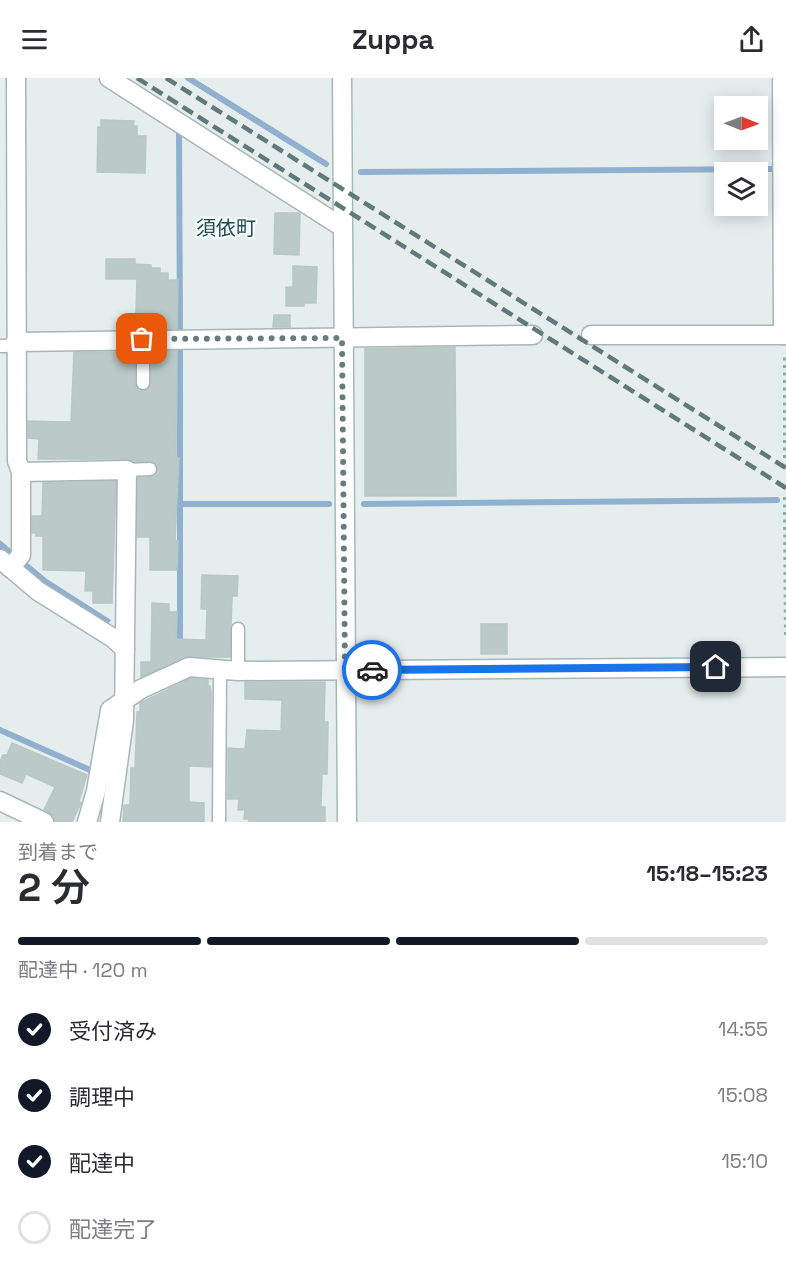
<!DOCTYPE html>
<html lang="ja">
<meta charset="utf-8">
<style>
body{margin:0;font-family:"Space Grotesk","Noto Sans JP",sans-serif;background:#f2f2f3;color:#2b2b33;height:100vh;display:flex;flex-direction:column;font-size:22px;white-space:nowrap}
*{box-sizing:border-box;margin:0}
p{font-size:20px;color:#7c7c81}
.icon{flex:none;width:33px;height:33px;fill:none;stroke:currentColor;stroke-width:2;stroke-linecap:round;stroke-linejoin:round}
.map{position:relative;height:744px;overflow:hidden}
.side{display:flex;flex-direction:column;background:#fff;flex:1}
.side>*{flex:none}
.needle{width:39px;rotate:91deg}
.fabs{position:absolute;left:714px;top:18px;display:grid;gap:12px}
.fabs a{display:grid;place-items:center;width:54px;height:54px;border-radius:0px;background:#fff;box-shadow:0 3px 15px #0003;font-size:30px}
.pin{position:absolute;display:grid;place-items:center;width:51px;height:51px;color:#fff;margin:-26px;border-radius:12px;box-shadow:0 3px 9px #0006}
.courier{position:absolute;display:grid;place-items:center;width:60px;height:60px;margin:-30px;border:4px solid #1a73e8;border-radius:50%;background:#fff;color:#222;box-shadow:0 2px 8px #0007}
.head em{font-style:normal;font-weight:600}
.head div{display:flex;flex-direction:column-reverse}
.head{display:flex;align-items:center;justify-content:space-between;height:102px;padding:0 18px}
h1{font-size:39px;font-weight:600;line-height:45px}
.bar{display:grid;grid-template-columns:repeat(4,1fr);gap:9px 6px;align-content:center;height:72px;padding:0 18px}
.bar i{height:8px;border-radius:4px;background:#e1e1e2}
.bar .active{background:#111827}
.bar p{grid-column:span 4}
ol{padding:0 18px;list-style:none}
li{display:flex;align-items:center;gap:18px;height:66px}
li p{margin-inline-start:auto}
li .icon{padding:6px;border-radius:50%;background:#111827;color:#fff;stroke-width:4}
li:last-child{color:#7c7c81}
li i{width:33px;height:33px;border:3px solid #e1e1e2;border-radius:50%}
header{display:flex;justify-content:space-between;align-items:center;height:78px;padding:0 18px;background:#fff;font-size:27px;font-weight:600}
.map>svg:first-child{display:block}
.water{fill:#90b0d0}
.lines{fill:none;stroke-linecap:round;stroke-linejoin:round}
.stream{stroke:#90b0d0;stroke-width:6}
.building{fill:#bbc9c7;stroke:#b8c8c7;stroke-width:1.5}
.lane-casing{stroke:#a8b6b6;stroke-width:15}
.street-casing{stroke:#a8b6b6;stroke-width:21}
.secondary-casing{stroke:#a4b9b9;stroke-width:21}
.path{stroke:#87afb0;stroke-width:4;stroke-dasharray:3 4.5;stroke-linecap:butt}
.lane{stroke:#fff;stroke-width:12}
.street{stroke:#fff;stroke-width:18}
.secondary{stroke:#fff;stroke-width:18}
.rail{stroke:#60797b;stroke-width:4.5;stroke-dasharray:12 6;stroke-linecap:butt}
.done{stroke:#697c7d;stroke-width:6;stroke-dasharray:0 10.8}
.route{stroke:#1a73e8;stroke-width:8}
.labels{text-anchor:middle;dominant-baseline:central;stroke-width:4.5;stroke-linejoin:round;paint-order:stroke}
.quarter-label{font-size:20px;fill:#214c51;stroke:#f6fafa}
</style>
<header><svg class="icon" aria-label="menu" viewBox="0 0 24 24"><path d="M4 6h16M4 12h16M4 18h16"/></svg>Zuppa<svg class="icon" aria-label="share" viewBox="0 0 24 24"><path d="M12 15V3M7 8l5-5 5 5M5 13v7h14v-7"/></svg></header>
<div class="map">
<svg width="786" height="744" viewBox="0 0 786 744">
<rect width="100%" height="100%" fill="#e6eeed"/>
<polygon class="water" points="0,462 47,501 111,542 105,550 43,509 0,472"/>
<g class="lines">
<g class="stream">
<polyline points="188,0 326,86"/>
<polyline points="179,54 180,256"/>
<polyline points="361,94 772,91"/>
<polyline points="180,426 329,426"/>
<polyline points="364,426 777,422"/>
<polyline points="180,568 180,266"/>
<polyline points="0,652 90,692"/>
</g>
</g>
<g class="building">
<polygon points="101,42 134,43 133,48 137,48 137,58 146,58 145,95 97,94 98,49 101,49"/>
<polygon points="275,135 300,135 299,177 274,176"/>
<polygon points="106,181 135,181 135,186 151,187 151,190 160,190 160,195 168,195 168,202 178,202 177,251 159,251 160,237 136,236 137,201 106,201"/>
<polygon points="293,188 317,189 316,225 304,225 304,228 286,228 286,209 293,209"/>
<polygon points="274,237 290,237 290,249 273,249"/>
<polygon points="455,269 456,418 365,418 365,271"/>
<polygon points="151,273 177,273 176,380 179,380 175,463 178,463 177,492 150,492 150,459 137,459 138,400 155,398 158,390 154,384 134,383 127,381 38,381 39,361 28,360 28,343 71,344 74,274 135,274 135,306 138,312 144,313 148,312 151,306"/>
<polygon points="116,403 112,525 93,525 93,513 85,513 86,493 43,492 43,458 36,458 36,455 32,455 32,438 42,438 43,405"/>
<polygon points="202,497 238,498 237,518 232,518 230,579 185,579 141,599 141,584 151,584 152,525 169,526 169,534 177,534 176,561 206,562 207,531 201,531"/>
<rect x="481" y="546" width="26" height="30"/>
<polygon points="191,600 208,602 208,608 210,608 211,613 211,689 189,688 189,724 204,725 204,744 123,744 124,727 130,727 131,690 135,690 137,634 140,634 140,625"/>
<polygon points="245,604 325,604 324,644 328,644 327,696 322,696 321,729 325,729 325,744 249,744 249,741 244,741 245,732 238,732 239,721 228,721 228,670 245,671 247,652 281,653 282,622 245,621"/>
<polygon points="12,665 87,697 79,723 81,725 72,744 55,744 53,737 44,732 55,709 26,696 22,705 0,696 0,684 3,677 7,677"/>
</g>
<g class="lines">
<defs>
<g id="lane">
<polyline points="143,261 143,305"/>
<polyline points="0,268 6,268 16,264"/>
<polyline points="127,392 150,391"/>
<polyline points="238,551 238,593"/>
<polyline points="219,744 220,592"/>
</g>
<g id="street">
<polyline points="109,0 342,149"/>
<polyline points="782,0 783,257"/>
<polyline points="591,257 786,257"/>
<polyline points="16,264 533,257"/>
<polyline points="21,394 127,392 124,642 110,744"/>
<polyline points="0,481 38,513 113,560 125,571"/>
<polyline points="10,490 21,477 21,394 17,383 16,0"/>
<polyline points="0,723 44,744"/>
<polyline points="87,744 96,713 110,632 141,611 189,589 238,593 786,589"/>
</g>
<polyline id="secondary" points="342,0 347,744"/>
</defs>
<use href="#lane" class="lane-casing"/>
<use href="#street" class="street-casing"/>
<use href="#secondary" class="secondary-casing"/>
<g class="path">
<polyline points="785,380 785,275"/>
<polyline points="785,419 786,557"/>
</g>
<use href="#lane" class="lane"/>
<use href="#street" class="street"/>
<use href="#secondary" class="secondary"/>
<g class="rail">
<polyline points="137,0 786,410"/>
<polyline points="166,0 786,390"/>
</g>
</g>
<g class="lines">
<polyline class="done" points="142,261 342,260 345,592 372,592"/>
<polyline class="route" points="372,592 716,589"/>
</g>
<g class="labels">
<g class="quarter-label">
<text x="226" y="150">須依町</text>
</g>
</g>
</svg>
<div class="fabs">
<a><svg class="needle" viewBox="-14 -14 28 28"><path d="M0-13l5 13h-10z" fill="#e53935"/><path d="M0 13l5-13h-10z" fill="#7c7c81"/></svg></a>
<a><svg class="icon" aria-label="layers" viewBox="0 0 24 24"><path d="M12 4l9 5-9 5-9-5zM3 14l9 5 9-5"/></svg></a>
</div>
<div class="pin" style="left:142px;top:261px;background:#ea580c"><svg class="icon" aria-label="bag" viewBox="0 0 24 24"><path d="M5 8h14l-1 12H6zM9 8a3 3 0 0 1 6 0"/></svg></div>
<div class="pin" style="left:716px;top:589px;background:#1f2937"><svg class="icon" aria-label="home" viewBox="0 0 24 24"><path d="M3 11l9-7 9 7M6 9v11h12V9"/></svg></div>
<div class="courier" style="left:372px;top:592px"><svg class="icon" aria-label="car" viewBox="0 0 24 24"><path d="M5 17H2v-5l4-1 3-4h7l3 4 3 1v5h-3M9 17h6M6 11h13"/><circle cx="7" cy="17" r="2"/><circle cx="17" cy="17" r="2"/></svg></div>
</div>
<section class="side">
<div class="head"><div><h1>2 分</h1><p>到着まで</p></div><em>15:18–15:23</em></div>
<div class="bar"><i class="active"></i><i class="active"></i><i class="active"></i><i></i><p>配達中 · 120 m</p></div>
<ol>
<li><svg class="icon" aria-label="check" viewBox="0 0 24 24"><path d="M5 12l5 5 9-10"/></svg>受付済み<p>14:55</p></li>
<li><svg class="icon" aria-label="check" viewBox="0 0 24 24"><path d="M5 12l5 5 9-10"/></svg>調理中<p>15:08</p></li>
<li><svg class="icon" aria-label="check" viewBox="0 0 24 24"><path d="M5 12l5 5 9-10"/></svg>配達中<p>15:10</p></li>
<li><i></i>配達完了</li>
</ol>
</section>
